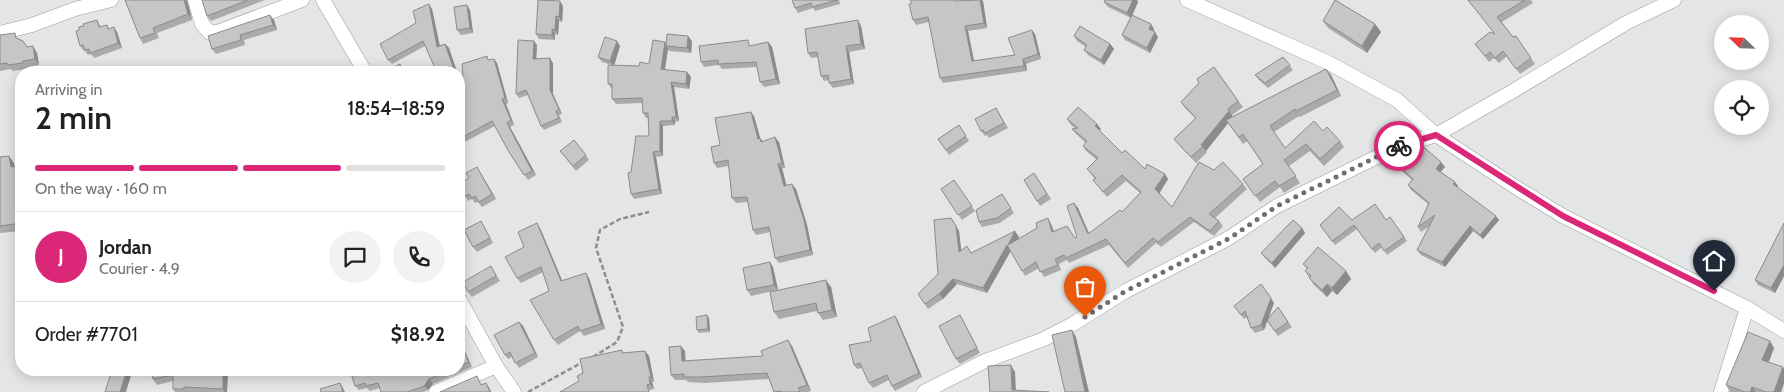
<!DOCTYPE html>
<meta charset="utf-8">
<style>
body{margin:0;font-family:Cabin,sans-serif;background:#f2f2f2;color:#202124;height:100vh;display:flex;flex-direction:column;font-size:19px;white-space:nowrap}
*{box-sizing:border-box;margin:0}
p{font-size:16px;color:#757577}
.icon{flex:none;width:28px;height:28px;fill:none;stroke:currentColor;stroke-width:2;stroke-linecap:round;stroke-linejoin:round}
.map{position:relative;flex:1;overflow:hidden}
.details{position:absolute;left:15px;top:66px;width:450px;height:310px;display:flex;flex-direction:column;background:#fff;border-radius:20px;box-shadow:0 2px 12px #0003}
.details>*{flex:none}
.needle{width:32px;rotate:293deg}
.controls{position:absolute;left:1714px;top:15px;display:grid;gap:10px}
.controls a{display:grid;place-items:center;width:55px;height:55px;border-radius:50%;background:#fff;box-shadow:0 2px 12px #0003;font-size:25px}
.pin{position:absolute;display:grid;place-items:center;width:42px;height:42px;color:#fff;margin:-51px -21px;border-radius:50% 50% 50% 0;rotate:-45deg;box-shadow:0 0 5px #0007}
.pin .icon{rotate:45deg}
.courier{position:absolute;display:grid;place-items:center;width:50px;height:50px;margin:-25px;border:4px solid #db2777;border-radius:50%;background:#fff;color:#222;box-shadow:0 1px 6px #0007}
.head em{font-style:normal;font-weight:600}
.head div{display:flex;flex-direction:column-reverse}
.head{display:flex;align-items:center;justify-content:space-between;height:85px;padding:0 20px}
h1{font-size:32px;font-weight:600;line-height:38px}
.bar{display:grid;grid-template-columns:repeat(4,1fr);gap:8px 5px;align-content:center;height:60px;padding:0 20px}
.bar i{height:6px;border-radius:4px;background:#e0e0e0}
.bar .on{background:#db2777}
.bar p{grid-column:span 4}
.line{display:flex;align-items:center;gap:12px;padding:0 20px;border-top:1px solid #e0e0e0}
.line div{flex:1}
.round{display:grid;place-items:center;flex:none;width:52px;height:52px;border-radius:26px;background:#f2f2f2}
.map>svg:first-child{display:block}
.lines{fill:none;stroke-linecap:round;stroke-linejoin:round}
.street-casing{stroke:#9c9d9e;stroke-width:15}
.path{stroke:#8e8e8f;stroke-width:2.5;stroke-dasharray:5 2.5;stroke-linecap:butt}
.street{stroke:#fff;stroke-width:14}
.wall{fill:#abaaa9}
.shaded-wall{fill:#8b8b89}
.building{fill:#c7c6c4;stroke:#8b8b89}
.done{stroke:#6f6f70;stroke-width:5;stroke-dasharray:0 9}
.route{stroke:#db2777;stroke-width:6}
</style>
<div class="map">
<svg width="1784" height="392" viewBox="0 0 1784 392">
<rect width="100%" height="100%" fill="#e4e5e6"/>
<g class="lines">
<defs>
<g id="street">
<polyline points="195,0 202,24 210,33 220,31 302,0"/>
<polyline points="323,0 365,72"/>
<polyline points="1187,0 1327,62 1397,100 1436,135 1520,190 1563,216 1747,308 1784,331"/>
<polyline points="0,33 32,25 75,9 111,0"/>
<polyline points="459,299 496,366 514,392"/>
<polyline points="436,392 496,366"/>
<polyline points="924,392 985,361 1044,339 1073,324 1124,292 1229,238 1277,206 1397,147 1436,135 1513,91 1626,23 1674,0"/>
<polyline points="1721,392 1747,308"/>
</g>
</defs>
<use href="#street" class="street-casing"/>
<g class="path">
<polyline points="593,357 617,342 623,327 596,248 600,230 620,219 649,212"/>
<polyline points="528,392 583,362"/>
</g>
<use href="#street" class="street"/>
</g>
<g class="wall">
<polygon points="125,0 187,0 192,20 157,33 159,38 143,44 140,38"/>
<polygon points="202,0 265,0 211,21 207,16"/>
<polygon points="792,0 839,0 840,4 815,11 813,8 798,13 795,8"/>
<polygon points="1105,0 1137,0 1138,2 1132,16 1154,29 1153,31 1158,37 1150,53 1125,40 1122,35 1131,18 1108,7 1104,2"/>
<polygon points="1468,0 1531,0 1533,3 1502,22 1513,37 1516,36 1535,64 1520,74 1507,56 1499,63 1494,58 1489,62 1475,44 1495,34"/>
<polygon points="983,1 987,28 968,31 974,61 1015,55 1035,34 1041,59 1026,64 1027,71 943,83 940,78 929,22 916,25 913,20"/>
<polygon points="467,5 470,10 473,33 461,35 457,30"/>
<polygon points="563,6 562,22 559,21 558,35 555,34 555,40 539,39 536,34"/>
<polygon points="432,9 440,46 445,44 449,48 457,72 425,72 435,68 425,46 392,64 388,60 416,23"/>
<polygon points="97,20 101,27 109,28 117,32 122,48 94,58 91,54 88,55 85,51 84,51 80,46 79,30 84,26"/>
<polygon points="274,20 277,30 244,40 245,45 216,54 212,49 208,36"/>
<polygon points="1323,21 1375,24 1381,32 1367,53 1328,28"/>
<polygon points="861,26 865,49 849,52 854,84 833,88 829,83 829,80 824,81 821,76 818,57 811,58 808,53"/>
<polygon points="0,35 20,39 27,47 33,46 37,53 39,65 28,67 28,69 12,71 11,69 0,71"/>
<polygon points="1074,36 1110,44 1114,49 1104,65 1088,55 1084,50 1086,47 1077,41"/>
<polygon points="692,41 691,53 669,51 668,49 665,70 687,72 691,77 689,89 674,87 679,121 675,122 675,125 663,126 663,156 656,157 662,194 634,199 631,194 631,172 649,136 648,118 646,118 643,113 642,103 616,104 612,99 612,89 608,84 612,65 602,62 598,57 620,46 614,65 639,66 649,64 666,43"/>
<polygon points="768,42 772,47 780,84 764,87 760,82 757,67 722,69 719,65 704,67 701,62 752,46"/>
<polygon points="537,45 536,58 553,63 553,94 562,114 559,115 562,122 544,130 541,126 528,95 519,98 516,94"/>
<polygon points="1283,57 1293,70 1268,88 1259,80 1255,75"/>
<polygon points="494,59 497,63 508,103 506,104 514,125 510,127 536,175 528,180 509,152 495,126 459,145 459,126 462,124 459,116 459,77 459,78 463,77 490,60"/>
<polygon points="1214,67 1243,107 1232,115 1233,117 1326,69 1331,75 1341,96 1300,117 1299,116 1274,132 1285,148 1323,131 1340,141 1344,147 1324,166 1310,151 1289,166 1300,183 1284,193 1280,187 1260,202 1243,179 1263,164 1247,141 1243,144 1228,123 1206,151 1207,152 1196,163 1179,145 1174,139 1196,119 1185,108 1181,102"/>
<polygon points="999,113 1008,128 989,138 987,135 985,136 981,131"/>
<polygon points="754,116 760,138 762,141 779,142 785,168 782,168 786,185 796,189 807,225 813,255 779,263 775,258 770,232 756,235 753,230 748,202 736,203 732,198 729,166 717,168 714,163 720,145"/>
<polygon points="1067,119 1097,124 1101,129 1099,130 1122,153 1145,169 1165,174 1168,179 1159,193 1172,207 1214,170 1243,184 1247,189 1215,218 1219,221 1223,226 1214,236 1194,222 1161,247 1156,243 1128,268 1109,245 1069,263 1067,260 1059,264 1061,270 1044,277 1039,268 1025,276 1011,251 987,293 957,284 943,299 928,309 918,294 938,274 951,218 959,231 961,250 971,253 1019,237 1017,239 1051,224 1054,232 1075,238 1077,237 1074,203 1078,208 1089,234 1122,212 1140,193 1126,181 1107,197 1093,180 1095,179 1087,169 1097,160 1086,151 1083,146 1086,143 1076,134 1072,129 1076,129 1071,125"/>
<polygon points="959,125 969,141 949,155 938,139"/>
<polygon points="560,151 586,155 589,160 576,171"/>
<polygon points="0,157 14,163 14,167 20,173 21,185 21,231 0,233"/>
<polygon points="477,167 496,199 482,207 478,202 475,203 472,199 468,201 465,196 469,178"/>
<polygon points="1400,167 1445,167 1441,172 1455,182 1458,186 1457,187 1499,220 1483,239 1473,231 1445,267 1421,255 1417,250 1430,226 1421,232 1418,227 1428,204 1411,190 1408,185 1412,180 1403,172"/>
<polygon points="1034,173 1051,199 1040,206 1024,180"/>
<polygon points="954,180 975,211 962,220 941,189"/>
<polygon points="1002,194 1014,213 1000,223 982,227 979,222"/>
<polygon points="1390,217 1407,241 1387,255 1382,247 1375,253 1357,229 1335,245 1320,225 1352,220 1386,220"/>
<polygon points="1784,223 1784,276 1775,293 1758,285 1755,280"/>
<polygon points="484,226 493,243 477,252 473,247"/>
<polygon points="540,228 562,280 589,278 605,329 584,336 580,331 558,345 554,340 549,291 543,272 521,283 517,278 524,247"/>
<polygon points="1302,228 1305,233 1275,268 1265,258 1261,253"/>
<polygon points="1303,264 1346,271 1351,279 1337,295 1332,291 1327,297 1314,285 1305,271 1307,269"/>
<polygon points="491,266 500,281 472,297 468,292"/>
<polygon points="773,267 778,290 751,296 747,290"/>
<polygon points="831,287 837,317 823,320 818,313 817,311 779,319 774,312"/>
<polygon points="1274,303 1268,318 1278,307 1292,327 1278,336 1267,321 1264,330 1255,333 1251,328 1247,317 1244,319 1234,306"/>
<polygon points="960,315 963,320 980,353 960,364 956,359"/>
<polygon points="895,316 898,321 922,377 895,391 892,386 889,380 873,388 869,383 862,368 857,369 854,365 871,341"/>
<polygon points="709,318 710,332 699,333 697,330"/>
<polygon points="519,322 523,326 538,357 519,368 512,357 508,359 505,355"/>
<polygon points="459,339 472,367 433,384 428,390 423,392 381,392 379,388 370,391 367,388 359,390 355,386 350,370 459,370"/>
<polygon points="792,346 811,391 808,392 774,392 769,379 705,383 688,382 686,380 675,380 671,375 685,351 685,361 763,356"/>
<polygon points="1774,348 1769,362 1784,369 1784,383 1781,392 1730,392 1726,385"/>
<polygon points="645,351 649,356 654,382 652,382 654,389 650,390 579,381 624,353"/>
<polygon points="110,370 228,370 227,392 175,392 173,389 173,381 157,385 153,379 152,373"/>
</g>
<g class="shaded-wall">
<polygon points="184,0 187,0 192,20 188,14"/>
<polygon points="980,0 982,0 983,1 987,28 984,23"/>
<polygon points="1133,0 1137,0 1138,2 1131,18 1127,13"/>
<polygon points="560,1 563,6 562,22 559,17"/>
<polygon points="429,4 432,9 441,52 437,47"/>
<polygon points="467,5 470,10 473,33 470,28"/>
<polygon points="270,15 274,20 277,30 273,25"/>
<polygon points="556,16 559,21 558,35 555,30"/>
<polygon points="858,20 861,26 865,49 861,44"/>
<polygon points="1151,24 1154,29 1152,34 1149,29"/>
<polygon points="1375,24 1381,32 1367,53 1362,46"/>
<polygon points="965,26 968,31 975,66 972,61"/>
<polygon points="114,27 117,32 122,48 118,43"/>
<polygon points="552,29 555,34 555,40 552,35"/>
<polygon points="1032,30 1035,34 1041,59 1038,54"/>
<polygon points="1155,32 1158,37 1150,53 1147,48"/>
<polygon points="688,36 692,41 691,53 687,48"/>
<polygon points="534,41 537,45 536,63 533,59"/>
<polygon points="617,41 620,46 614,66 610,61"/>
<polygon points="665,42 668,47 666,46 668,49 664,74 661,69"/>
<polygon points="768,42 772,47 780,84 776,79"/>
<polygon points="445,44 449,48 457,72 455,72"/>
<polygon points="1110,44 1114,49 1104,65 1101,60"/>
<polygon points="33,46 37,53 39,65 35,59"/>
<polygon points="846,46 849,52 854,84 851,79"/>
<polygon points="550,58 553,63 553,94 562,114 559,109 550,90"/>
<polygon points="494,59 497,63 508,103 505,98"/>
<polygon points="1023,59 1026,64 1027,71 1024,66"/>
<polygon points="1326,69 1331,75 1341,96 1337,90"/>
<polygon points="687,72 691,77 689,89 686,84"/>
<polygon points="671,82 674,87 679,121 676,117"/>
<polygon points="502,99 506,104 514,125 511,120"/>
<polygon points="1229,111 1233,117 1206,151 1201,145"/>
<polygon points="751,112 754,116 761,141 760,138 764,143 764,147 758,139"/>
<polygon points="672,117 675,122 675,125 672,121"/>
<polygon points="660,121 663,126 663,156 660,151"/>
<polygon points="507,123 510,127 536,175 532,171"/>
<polygon points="1097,124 1101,129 1098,131 1095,126"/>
<polygon points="775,137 779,142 785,168 782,163"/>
<polygon points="653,152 656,157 662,194 659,189"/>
<polygon points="9,156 14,163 15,174 11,167"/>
<polygon points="1441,162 1445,167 1439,173 1436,169"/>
<polygon points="778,164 782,168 788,191 784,186"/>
<polygon points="15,166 20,173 21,185 21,197 18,193"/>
<polygon points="477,167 480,172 496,199 492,194"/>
<polygon points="1165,174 1168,179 1159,194 1155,189"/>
<polygon points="1455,182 1458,186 1456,189 1453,184"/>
<polygon points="792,184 796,189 807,225 813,255 810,250"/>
<polygon points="1074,203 1078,208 1092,240 1088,234"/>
<polygon points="1496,216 1499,220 1483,239 1480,235"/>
<polygon points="951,218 959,231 962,257 959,252"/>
<polygon points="1048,218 1051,224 1056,237 1052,232"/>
<polygon points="537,223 540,228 564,285 561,281"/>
<polygon points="1470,226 1473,231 1445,267 1442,262"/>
<polygon points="1302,228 1305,233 1275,268 1272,263"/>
<polygon points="1015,231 1019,237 1011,250 1008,245"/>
<polygon points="1007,245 1011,250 987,293 983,288"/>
<polygon points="770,262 773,267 778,290 774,285"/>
<polygon points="1784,265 1784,276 1775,293 1771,288"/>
<polygon points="1346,271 1351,279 1337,295 1332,288"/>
<polygon points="586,273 589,278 605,329 601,324"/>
<polygon points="953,279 957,284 943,299 939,294"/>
<polygon points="826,280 831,287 837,317 832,310"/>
<polygon points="1327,284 1332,291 1327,297 1322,290"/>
<polygon points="1271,298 1274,303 1264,330 1261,325"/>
<polygon points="707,315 709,318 710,332 708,329"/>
<polygon points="895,316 898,321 922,377 919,373"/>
<polygon points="519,322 523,326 538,357 535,353"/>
<polygon points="1072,330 1076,337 1089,392 1085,392"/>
<polygon points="459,339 472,367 469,362 459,341"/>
<polygon points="788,340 792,346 811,391 807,385"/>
<polygon points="1770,341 1774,348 1767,366 1762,360"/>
<polygon points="681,346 685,351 686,367 682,361"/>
<polygon points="645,351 649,356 654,382 651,377"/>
<polygon points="1011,365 1015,372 1016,392 1012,390"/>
<polygon points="1783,367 1784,369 1784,383 1781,392 1774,392"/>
<polygon points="127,370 131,370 132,372 126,392 120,392"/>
<polygon points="223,370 228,370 227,392 225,392 223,389"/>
<polygon points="649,377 652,382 654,389 650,384"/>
<polygon points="429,379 433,384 428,390 424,386"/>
<polygon points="340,383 343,388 345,392 343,392"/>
<polygon points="486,383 490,389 491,392 490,392"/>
<polygon points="1752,387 1756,392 1750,392"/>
</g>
<g class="building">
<polygon points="125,0 184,0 188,14 153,28 155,33 140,38"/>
<polygon points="202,0 248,0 207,16"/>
<polygon points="538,0 560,1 559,17 556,16 555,30 552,29 552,35 536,34"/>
<polygon points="792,0 837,0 812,7 811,3 795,8"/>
<polygon points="910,0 955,0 955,1 980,0 984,23 965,26 972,61 1015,55 1008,38 1032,30 1038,54 1023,59 1024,66 940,78 928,17 913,20 909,4 912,3"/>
<polygon points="1105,0 1133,0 1127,13 1104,2"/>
<polygon points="1335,0 1375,24 1362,46 1323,21"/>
<polygon points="1468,0 1525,0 1497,17 1513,37 1516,36 1531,58 1516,69 1503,51 1495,58 1490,52 1485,56 1475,44 1490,32 1495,34"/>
<polygon points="429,4 437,47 445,44 455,72 425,72 435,68 423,41 388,60 380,44 416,23 413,11"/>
<polygon points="467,5 470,28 457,30 454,7"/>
<polygon points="270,15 273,25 240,35 241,40 212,49 208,36"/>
<polygon points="1132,15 1151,24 1149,29 1155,32 1147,48 1122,35"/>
<polygon points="97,20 99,27 107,25 108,29 114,27 118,43 90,53 89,49 85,50 83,45 80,46 76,31 79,30 79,27 84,26 83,24"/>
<polygon points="858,20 861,44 846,46 851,79 829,83 828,75 821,76 817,52 808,53 805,29"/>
<polygon points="1080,26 1110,44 1101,60 1084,50 1087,45 1074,36"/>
<polygon points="15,33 16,38 23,41 27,47 33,46 35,59 23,61 23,63 8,65 7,63 0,64 0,35"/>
<polygon points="667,34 688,36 687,48 666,46"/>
<polygon points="605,37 617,41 610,61 598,57"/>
<polygon points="518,40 534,41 533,59 550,58 550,90 559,109 556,111 559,118 541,126 526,90 516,94"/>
<polygon points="653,40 665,42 661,69 687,72 686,84 671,82 676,117 672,117 672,121 660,121 660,151 653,152 659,189 631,194 628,173 631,172 636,136 649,136 648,113 643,113 642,98 612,99 612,84 608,84 608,65 639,66 640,62 649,64"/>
<polygon points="748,40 749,46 768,42 776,79 760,82 756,62 718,64 718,60 701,62 699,46"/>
<polygon points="487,56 488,60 494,59 505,98 502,99 511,120 507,123 532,171 524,175 509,152 492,121 459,139 459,126 462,124 459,116 459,78 463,77 462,64"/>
<polygon points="1283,57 1290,65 1265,83 1255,75"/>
<polygon points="400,64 404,72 385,72"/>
<polygon points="1214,67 1238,101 1228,109 1229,111 1201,145 1203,146 1191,157 1174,139 1196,118 1181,102 1199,83 1197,79"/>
<polygon points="1326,69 1337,90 1296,111 1295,109 1270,126 1285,148 1314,121 1323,131 1327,127 1340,141 1320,159 1306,144 1284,160 1296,176 1279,186 1275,181 1255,196 1243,179 1263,164 1243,134 1239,137 1226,120"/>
<polygon points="1078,107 1097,124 1095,126 1122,153 1125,150 1145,169 1147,164 1165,174 1155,189 1172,207 1199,162 1214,170 1223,162 1243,184 1209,214 1219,221 1210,231 1190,217 1158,242 1153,238 1125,263 1106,239 1066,258 1064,255 1055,259 1058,265 1040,272 1036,262 1022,271 1007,245 983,288 953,279 939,294 925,304 918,294 938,274 934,220 951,218 956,226 959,252 967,246 971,253 1015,231 1008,245 1037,228 1036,223 1048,218 1052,232 1067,226 1075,238 1077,237 1067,206 1074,203 1088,234 1120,210 1122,212 1141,192 1122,175 1103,192 1093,180 1096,178 1087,169 1098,158 1083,146 1087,141 1072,129 1078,128 1067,119"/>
<polygon points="996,108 1004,123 985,133 983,130 981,131 975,119"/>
<polygon points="751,112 758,139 760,138 761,142 775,137 782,163 778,164 784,186 792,184 804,220 810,250 775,258 769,227 753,230 747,197 732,198 728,160 714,163 711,147 720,145 715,118"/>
<polygon points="959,125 966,136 946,150 938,139"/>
<polygon points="574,140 586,155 573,166 560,151"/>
<polygon points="1420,144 1441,162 1436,169 1455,182 1453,184 1496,216 1480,235 1470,226 1442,262 1417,250 1435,215 1418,227 1429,203 1408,185 1413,179 1400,167"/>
<polygon points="9,156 11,167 15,166 18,193 21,192 21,223 0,226 0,157"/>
<polygon points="477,167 492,194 479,202 475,196 472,198 469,194 465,196 459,185 459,184 469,178 466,173"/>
<polygon points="1034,173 1047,194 1037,201 1024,180"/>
<polygon points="954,180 972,206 958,215 941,189"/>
<polygon points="1002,194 1011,208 997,218 979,222 976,210"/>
<polygon points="1375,204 1386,220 1390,217 1404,237 1384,251 1379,243 1372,249 1354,225 1332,241 1320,225 1339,207 1352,220"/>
<polygon points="1293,220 1302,228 1272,263 1261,253"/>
<polygon points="481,221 490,238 473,247 464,230"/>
<polygon points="537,223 561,281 586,273 601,324 580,331 578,326 554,340 530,300 549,291 541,267 517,278 505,257 524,247 518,232"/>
<polygon points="1784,223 1784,265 1771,288 1755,280"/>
<polygon points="1318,247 1346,271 1332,288 1327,284 1322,290 1309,278 1311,276 1305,271 1308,268 1303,264"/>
<polygon points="770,262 774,285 747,290 743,268"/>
<polygon points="491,266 496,276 468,292 463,282"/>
<polygon points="826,280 832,310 818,313 816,303 774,312 770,292"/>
<polygon points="1261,284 1271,298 1261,325 1251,328 1245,311 1241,315 1234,306"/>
<polygon points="1278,307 1288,322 1275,331 1267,320"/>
<polygon points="707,315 708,329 697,330 696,317"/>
<polygon points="960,315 977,348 956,359 939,326"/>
<polygon points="895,316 919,373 892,386 887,375 869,383 860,363 854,365 849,345 871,341 868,328"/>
<polygon points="519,322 535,353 515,363 510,352 505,355 494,335"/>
<polygon points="1072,330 1085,392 1065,392 1052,335"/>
<polygon points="1748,332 1770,341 1762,360 1783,367 1774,392 1766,392 1752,387 1750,392 1745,392 1726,385"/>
<polygon points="788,340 807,385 798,388 800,391 798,392 781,392 780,391 774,392 767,373 701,377 684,377 684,374 671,375 669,347 681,346 682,361 763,356 761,351"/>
<polygon points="459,341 469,362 459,366"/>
<polygon points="622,350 622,353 645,351 651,377 649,377 650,384 647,385 649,392 560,392 579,381 577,376 583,373 580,359"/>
<polygon points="1011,365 1012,390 1049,392 990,392 988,366"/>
<polygon points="112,370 127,370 120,392 105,392"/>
<polygon points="151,370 223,370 223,389 184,387 184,389 173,389 173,375 153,379"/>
<polygon points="350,370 451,370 429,379 424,386 407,392 381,392 378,383 366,386 365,383 355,386"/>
<polygon points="477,376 481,385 486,383 490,392 440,392"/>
<polygon points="340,383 343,392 321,392 320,389"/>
</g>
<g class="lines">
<polyline class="done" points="1085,317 1124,292 1230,238 1277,206 1399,146"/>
<polyline class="route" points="1399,146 1436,135 1563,216 1714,291"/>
</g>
</svg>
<div class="controls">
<a><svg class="needle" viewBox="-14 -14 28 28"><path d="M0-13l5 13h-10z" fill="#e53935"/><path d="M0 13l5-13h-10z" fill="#757577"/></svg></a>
<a><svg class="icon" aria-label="locate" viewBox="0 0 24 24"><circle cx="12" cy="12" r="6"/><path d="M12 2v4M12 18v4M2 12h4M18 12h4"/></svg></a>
</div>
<div class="pin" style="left:1085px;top:317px;background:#ea580c"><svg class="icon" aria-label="bag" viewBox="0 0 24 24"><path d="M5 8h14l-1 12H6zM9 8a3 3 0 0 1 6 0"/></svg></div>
<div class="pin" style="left:1714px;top:291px;background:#1f2937"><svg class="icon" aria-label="home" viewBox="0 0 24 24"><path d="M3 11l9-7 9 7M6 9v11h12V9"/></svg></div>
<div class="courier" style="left:1399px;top:146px"><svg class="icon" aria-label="bike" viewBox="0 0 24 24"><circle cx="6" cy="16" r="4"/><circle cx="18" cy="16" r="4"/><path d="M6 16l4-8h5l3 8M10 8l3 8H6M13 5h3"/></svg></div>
<section class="details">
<div class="head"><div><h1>2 min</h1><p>Arriving in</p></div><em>18:54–18:59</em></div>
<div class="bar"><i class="on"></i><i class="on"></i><i class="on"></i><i></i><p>On the way · 160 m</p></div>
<div class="line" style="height:90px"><b class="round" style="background:#db2777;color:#fff">J</b><div><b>Jordan</b><p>Courier · 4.9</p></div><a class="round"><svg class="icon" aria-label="chat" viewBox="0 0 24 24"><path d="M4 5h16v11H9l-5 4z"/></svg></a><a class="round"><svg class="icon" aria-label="phone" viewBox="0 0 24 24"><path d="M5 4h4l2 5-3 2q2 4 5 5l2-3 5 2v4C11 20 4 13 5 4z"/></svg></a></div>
<div class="line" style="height:65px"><div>Order #7701</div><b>$18.92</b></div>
</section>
</div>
